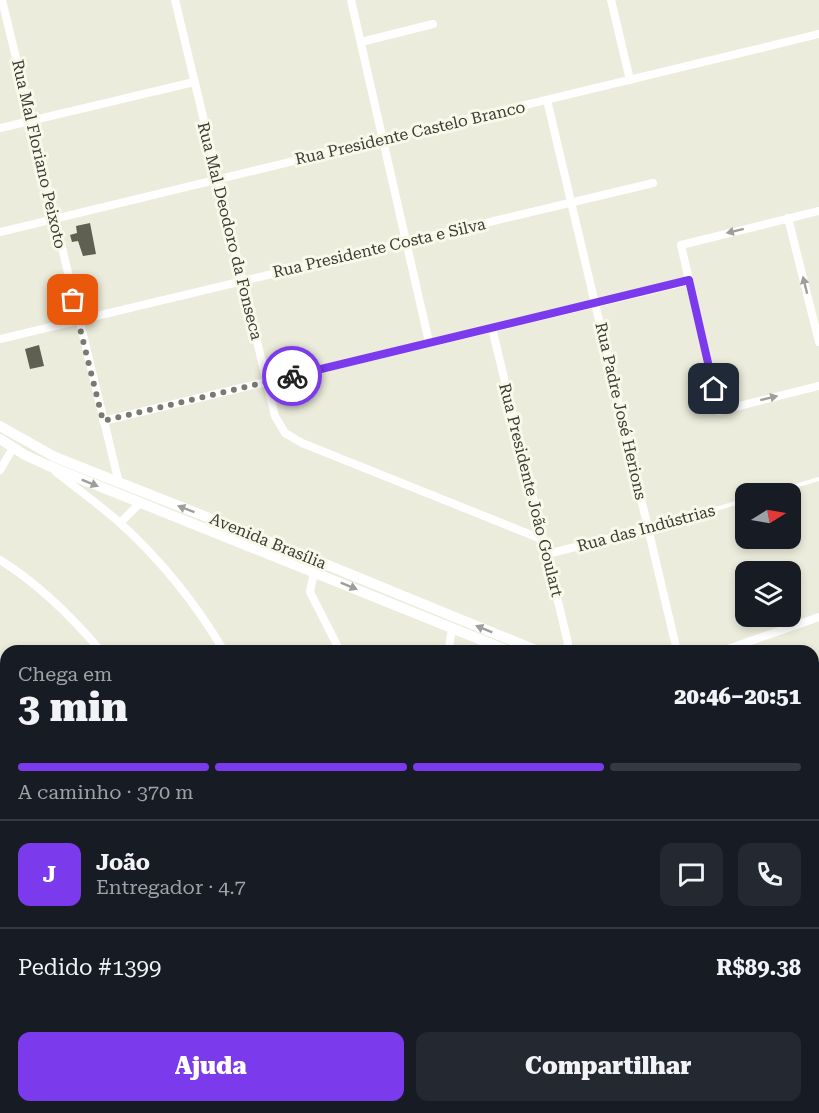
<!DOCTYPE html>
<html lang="pt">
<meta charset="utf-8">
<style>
body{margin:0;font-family:"Roboto Serif",serif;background:#242831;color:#f1f3f6;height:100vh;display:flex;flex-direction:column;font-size:22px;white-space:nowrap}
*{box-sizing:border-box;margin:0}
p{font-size:20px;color:#9ea1a6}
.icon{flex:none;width:33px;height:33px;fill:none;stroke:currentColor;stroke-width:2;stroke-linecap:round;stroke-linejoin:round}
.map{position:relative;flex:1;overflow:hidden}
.sheet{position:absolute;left:0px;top:645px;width:819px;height:468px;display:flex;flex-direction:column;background:#171b24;border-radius:18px 18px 0 0;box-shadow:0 3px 9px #0003}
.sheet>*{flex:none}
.needle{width:39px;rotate:79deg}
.fabs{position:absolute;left:735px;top:483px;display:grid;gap:12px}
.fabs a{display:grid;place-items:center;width:66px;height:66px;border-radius:12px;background:#171b24;box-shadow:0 3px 9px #0003;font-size:30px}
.pin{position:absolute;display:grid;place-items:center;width:51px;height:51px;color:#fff;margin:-26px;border-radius:12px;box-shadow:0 3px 9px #0006}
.courier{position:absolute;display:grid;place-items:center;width:60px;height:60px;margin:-30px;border:4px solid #7c3aed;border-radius:50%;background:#fff;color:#222;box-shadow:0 2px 8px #0007}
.overview em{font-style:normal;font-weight:800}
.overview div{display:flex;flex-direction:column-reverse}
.overview{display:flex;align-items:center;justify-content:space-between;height:102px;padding:0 18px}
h1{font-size:39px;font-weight:800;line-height:45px}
.bar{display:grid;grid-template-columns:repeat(4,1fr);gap:9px 6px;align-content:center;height:72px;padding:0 18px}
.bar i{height:8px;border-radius:4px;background:#363941}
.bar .active{background:#7c3aed}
.bar p{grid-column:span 4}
.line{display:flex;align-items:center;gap:15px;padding:0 18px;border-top:2px solid #363941}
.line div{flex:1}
.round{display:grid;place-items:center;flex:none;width:63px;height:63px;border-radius:12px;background:#242831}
.cta{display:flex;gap:12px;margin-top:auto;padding:12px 18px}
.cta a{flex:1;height:69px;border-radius:12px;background:#7c3aed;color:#fff;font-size:24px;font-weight:800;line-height:69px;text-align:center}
.cta a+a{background:#242831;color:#f1f3f6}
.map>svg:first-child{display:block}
.forest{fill:#bec087}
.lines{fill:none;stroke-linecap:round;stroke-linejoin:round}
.stream{stroke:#999b63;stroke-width:3}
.building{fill:#5f6052}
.service{stroke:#fff;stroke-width:4}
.minor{stroke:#fff;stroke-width:8}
.secondary{stroke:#fff;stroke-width:10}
.oneway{fill:#9e9e9a}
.done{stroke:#797a70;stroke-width:6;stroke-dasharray:0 10.8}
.route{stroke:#7c3aed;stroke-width:8}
.labels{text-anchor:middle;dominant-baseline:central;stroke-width:6;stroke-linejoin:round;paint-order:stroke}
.street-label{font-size:16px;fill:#3c3c36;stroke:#f8f9e9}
</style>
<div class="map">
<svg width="819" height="1113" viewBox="0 0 819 1113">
<rect width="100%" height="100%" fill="#ebecdb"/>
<g class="forest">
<polygon points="6,825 6,967 0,973 0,827"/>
<polygon points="813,1001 819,1014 819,1113 764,1113 769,1107 813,1107"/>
<polygon points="531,1107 662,1107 675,1113 536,1113"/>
</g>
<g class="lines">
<polyline class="stream" points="0,880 6,879"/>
</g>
<g class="building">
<polygon points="90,223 96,254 83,256 78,241 72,242 70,235 77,233 76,226"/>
<polygon points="39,345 44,366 30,369 25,349"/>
</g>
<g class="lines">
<g class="service">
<polyline points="768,494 819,479"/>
<polyline points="649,529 746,500"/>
</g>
<g class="minor">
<polyline points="2,0 119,483"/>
<polyline points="175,0 275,416 285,433 302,443 544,540"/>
<polyline points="351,0 429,342"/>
<polyline points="611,0 630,80"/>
<polyline points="361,42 433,24"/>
<polyline points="547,100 677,651"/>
<polyline points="0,128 194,82"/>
<polyline points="819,211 681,245 719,411 819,386"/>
<polyline points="788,218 819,342"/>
<polyline points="0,232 819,34"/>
<polyline points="492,328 568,643 566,651"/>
<polyline points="0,339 653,183"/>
<polyline points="103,421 689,281"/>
<polyline points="0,470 13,448"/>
<path d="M56,472c21,17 44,33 64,51 41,37 76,81 104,128"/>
<polyline points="120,523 140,503"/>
<polyline points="547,554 648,529"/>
<path d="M0,560c39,24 71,56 101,91"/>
<polyline points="314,572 310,592 340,651"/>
<polyline points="450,651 449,647 452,629"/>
<polyline points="722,651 819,617"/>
<polyline points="0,689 6,695"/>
<polyline points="813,701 819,699"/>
<polyline points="813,912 819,911"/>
<polyline points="813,949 819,960"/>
<polyline points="813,973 819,984"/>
<polyline points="0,1080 6,1079"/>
<polyline points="0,1090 6,1089"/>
<polyline points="178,1107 178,1113"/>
<polyline points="469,1107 478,1113"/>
<polyline points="486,1107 496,1113"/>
</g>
<g class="secondary">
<polyline points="0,426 55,457 313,559 538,651"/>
<polyline points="0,439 25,455 49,466 509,651"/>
<polyline points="813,762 819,765"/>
<polyline points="813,776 819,779"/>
</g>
</g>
<defs><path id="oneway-solid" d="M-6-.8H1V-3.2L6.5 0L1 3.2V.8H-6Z" transform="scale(1.5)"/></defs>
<g class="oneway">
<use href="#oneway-solid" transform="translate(735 231) rotate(166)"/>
<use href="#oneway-solid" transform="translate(805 285) rotate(-104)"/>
<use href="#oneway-solid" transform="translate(769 398) rotate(-14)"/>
<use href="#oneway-solid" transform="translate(90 483) rotate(22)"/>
<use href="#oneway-solid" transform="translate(186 509) rotate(-159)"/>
<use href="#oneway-solid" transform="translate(349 586) rotate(22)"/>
<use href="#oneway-solid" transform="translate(484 629) rotate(-158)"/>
</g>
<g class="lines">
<polyline class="done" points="73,300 103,421 292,376"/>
<polyline class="route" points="292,376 689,280 714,389"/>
</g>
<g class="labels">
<g class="street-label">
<text transform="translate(410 133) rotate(-13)">Rua Presidente Castelo Branco</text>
<text transform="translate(39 154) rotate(77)">Rua Mal Floriano Peixoto</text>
<text transform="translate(230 231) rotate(76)">Rua Mal Deodoro da Fonseca</text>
<text transform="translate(379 248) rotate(-13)">Rua Presidente Costa e Silva</text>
<text transform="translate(621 411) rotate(77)">Rua Padre José Herions</text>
<text transform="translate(531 490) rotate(76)">Rua Presidente João Goulart</text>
<text transform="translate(646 528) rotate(-15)">Rua das Indústrias</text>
<text transform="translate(268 541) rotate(22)">Avenida Brasília</text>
</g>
</g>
</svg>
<div class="fabs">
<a><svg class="needle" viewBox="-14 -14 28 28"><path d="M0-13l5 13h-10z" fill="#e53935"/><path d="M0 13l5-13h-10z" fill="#9ea1a6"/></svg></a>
<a><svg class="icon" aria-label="layers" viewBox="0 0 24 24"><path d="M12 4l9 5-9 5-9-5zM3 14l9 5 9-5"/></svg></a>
</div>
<div class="pin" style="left:73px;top:300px;background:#ea580c"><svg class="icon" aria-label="bag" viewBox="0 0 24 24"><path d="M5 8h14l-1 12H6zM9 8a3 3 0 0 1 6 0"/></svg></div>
<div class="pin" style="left:714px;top:389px;background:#1f2937"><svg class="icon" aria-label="home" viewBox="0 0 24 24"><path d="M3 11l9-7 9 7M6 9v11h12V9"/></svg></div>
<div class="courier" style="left:292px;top:376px"><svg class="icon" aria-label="bike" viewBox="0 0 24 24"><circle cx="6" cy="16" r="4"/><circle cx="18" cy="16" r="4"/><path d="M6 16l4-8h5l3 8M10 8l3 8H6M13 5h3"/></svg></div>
<section class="sheet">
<div class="overview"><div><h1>3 min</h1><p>Chega em</p></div><em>20:46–20:51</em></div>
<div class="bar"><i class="active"></i><i class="active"></i><i class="active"></i><i></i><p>A caminho · 370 m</p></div>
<div class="line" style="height:108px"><b class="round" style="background:#7c3aed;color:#fff">J</b><div><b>João</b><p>Entregador · 4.7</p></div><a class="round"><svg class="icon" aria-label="chat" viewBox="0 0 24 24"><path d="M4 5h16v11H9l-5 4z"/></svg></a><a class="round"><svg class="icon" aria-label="phone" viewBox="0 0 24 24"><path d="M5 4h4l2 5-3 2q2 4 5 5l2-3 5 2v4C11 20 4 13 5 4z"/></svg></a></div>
<div class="line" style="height:78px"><div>Pedido #1399</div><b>R$89.38</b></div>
<div class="cta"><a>Ajuda</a><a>Compartilhar</a></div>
</section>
</div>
